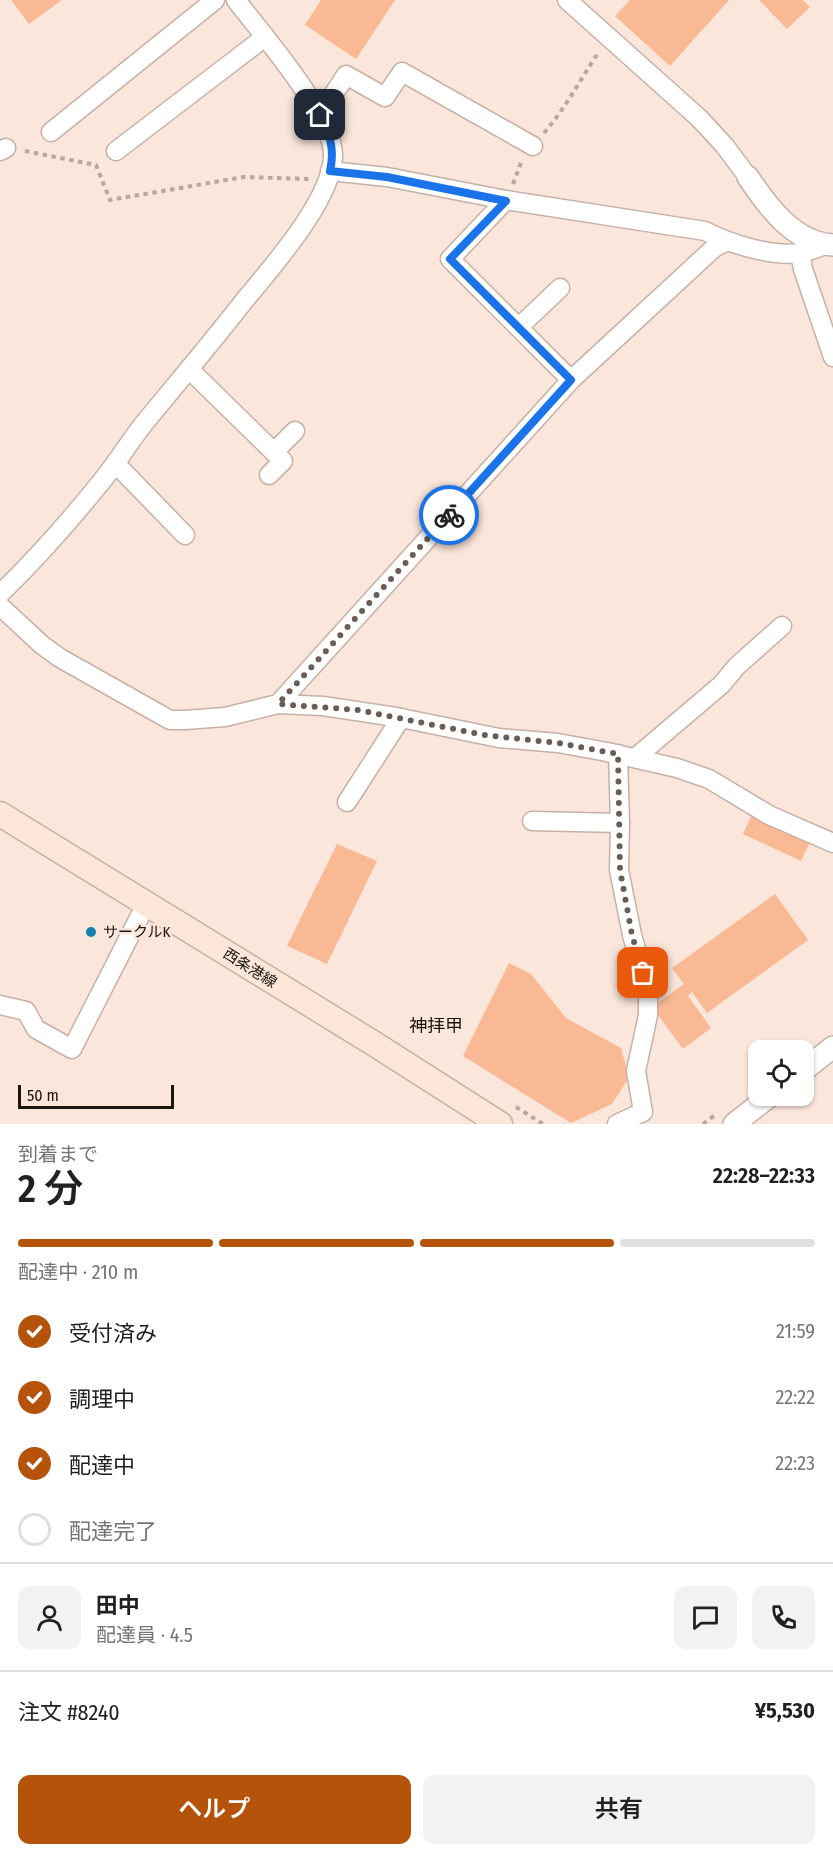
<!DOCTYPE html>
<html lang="ja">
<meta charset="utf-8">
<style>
body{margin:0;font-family:"Fira Sans Condensed","Noto Sans JP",sans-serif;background:#f2f2f2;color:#202124;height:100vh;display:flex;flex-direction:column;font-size:22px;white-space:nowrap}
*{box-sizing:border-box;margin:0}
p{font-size:20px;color:#757577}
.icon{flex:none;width:33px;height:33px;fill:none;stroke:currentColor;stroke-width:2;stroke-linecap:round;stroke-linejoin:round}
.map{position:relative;height:1124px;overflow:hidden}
.sheet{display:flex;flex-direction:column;background:#fff;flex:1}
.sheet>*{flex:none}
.fabs{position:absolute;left:748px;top:1040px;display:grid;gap:12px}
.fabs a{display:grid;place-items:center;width:66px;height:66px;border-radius:12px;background:#fff;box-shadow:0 2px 4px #0004;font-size:30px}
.scale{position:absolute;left:18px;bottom:15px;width:156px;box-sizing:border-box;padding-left:6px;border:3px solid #1b1410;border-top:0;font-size:16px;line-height:21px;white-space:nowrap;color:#1b1410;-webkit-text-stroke:4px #fbe6db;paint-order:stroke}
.pin{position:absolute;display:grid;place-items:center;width:51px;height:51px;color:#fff;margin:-26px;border-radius:12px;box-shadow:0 3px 9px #0006}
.courier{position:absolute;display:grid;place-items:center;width:60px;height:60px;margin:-30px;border:4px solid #1a73e8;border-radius:50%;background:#fff;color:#222;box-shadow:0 2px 8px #0007}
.overview em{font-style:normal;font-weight:600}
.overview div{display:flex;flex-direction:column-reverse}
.overview{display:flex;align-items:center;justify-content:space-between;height:102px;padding:0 18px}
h1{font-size:39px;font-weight:600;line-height:45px}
.bar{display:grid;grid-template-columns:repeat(4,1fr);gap:9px 6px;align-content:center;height:72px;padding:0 18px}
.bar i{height:8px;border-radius:4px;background:#e0e0e0}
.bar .active{background:#b45309}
.bar p{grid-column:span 4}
.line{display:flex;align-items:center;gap:15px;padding:0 18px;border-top:2px solid #e0e0e0}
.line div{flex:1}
.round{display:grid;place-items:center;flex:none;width:63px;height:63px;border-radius:12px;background:#f2f2f2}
ol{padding:0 18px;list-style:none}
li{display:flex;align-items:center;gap:18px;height:66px}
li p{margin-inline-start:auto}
li .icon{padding:6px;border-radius:50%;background:#b45309;color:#fff;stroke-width:4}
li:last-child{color:#757577}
li i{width:33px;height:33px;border:3px solid #e0e0e0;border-radius:50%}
.cta{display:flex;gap:12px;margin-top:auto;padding:12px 18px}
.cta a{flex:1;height:69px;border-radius:12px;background:#b45309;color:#fff;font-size:24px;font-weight:600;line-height:69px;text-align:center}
.cta a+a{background:#f2f2f2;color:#202124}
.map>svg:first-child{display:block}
.building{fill:#f9b994}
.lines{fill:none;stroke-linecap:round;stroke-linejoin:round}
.minor-casing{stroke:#c5b1a6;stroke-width:21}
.tertiary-casing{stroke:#c5b1a6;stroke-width:24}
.secondary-casing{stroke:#c5b1a6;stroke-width:27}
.path{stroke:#b8a79e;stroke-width:4;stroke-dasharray:4.5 4.5;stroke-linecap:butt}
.minor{stroke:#fff;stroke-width:18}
.tertiary{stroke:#fff;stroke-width:21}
.secondary{stroke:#fce6d8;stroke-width:24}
.done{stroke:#695e57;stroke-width:6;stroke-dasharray:0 10.8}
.route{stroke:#1a73e8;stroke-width:8}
.poi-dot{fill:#1681aa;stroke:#fbe6db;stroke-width:2}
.labels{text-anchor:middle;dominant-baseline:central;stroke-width:5;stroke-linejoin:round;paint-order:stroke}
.poi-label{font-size:15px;fill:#1b1410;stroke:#fbe6db;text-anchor:start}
.street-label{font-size:15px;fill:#1b1410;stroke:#fbe6db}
.quarter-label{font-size:18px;fill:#1b1410;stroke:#fbe6db}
</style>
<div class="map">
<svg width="833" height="1124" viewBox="0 0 833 1124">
<rect width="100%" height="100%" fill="#fbe6db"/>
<g class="building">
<polygon points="11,0 62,0 29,24"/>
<polygon points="321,0 395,0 356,59 305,25"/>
<polygon points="630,0 729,0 670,66 615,16"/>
<polygon points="759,0 803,0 810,7 787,29"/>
<polygon points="754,810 812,838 801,861 743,834"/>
<polygon points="337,844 377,861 327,964 287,946"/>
<polygon points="775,894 808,940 707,1013 692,992 688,996 711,1028 683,1049 652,1007 684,984 672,968"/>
<polygon points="509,963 531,974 566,1018 621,1048 629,1077 612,1104 571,1123 463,1056"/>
</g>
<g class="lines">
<defs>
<g id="minor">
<polyline points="567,0 699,118 724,145 748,177"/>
<polyline points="320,115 346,75 385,97 402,72 533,146"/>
<polyline points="51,132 215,0"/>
<polyline points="0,151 6,148"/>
<polyline points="116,151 265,37"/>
<path d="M330,171l57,6 119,23 199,31c25,13 67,26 96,22 9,-2 18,-6 27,-9"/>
<polyline points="506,200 450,259 571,380"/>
<polyline points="800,253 803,269 833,357"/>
<polyline points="519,327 560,288"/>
<polyline points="189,369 283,461 269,475"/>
<polyline points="274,452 295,431"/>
<polyline points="115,463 185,535"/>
<path d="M0,594c34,-33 67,-70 97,-107 18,-21 32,-45 49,-66 33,-40 66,-79 98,-120 27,-33 88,-101 89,-145 1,-40 -71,-122 -97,-156"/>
<polyline points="0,606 42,645 60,658 170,720 185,720 225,717 278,704 323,706 396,717 499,738 558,743 607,752 677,768 709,779 769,815 833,843"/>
<polyline points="278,704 571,380 715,247 726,242"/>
<polyline points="618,754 620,823"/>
<polyline points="635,758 721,685 737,666 782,626"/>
<polyline points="347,802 401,718"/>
<polyline points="532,821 620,823 619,870 632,935 648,992 648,1015 636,1071 643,1112 617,1124"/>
<polyline points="0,1005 26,1011 36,1029 72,1049 146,904"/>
</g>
<g id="tertiary">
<path d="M748,177c20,30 46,66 85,68"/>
<polyline points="804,1070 833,1047"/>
<polyline points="734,1124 771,1095"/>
</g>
<polyline id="secondary" points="0,814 373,1043 500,1124"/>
</defs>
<use href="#minor" class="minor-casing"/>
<use href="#tertiary" class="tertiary-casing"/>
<use href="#secondary" class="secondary-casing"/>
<g class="path">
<path d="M544,133c21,-24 36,-53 54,-80"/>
<polyline points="25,151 96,165 110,200 244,177 309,179"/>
<polyline points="513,184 522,160"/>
<polyline points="516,1107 543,1124"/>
<polyline points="703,1124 715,1115"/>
</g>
<use href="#minor" class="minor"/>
<use href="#tertiary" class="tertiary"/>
<use href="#secondary" class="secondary"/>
</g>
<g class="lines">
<polyline class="done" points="449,515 278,704 358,710 484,735 558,743 618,754 620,870 632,935 643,973"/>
<path class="route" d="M320,115c10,19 15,35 10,56l57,6 119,24 -56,58 121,121 -122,135"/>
</g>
<circle class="poi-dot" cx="91" cy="932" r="6"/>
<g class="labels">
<g class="poi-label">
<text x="103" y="932">サークルK</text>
</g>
<g class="street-label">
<text transform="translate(250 968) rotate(32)">西条港線</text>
</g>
<g class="quarter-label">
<text x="436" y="1026">神拝甲</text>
</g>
</g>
</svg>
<div class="fabs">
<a><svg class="icon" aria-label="locate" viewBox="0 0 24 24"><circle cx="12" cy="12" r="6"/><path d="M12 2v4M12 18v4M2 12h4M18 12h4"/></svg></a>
</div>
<div class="scale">50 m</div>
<div class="pin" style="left:643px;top:973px;background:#ea580c"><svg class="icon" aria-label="bag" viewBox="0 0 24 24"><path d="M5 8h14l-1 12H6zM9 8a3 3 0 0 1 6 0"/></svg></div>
<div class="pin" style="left:320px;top:115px;background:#1f2937"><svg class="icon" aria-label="home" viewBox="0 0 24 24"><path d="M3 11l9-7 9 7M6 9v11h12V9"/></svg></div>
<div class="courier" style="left:449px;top:515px"><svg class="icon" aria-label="bike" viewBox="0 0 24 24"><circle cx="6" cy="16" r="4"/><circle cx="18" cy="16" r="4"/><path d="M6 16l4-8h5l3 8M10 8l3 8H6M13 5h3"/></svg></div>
</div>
<section class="sheet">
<div class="overview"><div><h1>2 分</h1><p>到着まで</p></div><em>22:28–22:33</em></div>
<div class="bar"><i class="active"></i><i class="active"></i><i class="active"></i><i></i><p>配達中 · 210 m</p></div>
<ol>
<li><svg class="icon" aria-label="check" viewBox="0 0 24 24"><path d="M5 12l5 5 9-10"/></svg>受付済み<p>21:59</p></li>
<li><svg class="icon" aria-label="check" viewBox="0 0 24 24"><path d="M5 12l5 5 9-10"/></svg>調理中<p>22:22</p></li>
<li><svg class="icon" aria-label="check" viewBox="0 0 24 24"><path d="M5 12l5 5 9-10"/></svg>配達中<p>22:23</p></li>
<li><i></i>配達完了</li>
</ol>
<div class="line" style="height:108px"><a class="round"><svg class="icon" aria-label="person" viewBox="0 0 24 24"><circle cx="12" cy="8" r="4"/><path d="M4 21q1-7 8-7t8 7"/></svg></a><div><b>田中</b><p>配達員 · 4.5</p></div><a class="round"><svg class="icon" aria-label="chat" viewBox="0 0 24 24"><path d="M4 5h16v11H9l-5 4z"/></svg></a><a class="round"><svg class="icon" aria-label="phone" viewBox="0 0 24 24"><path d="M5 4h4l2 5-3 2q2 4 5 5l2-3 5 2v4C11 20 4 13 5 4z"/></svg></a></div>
<div class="line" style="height:78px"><div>注文 #8240</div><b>¥5,530</b></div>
<div class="cta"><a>ヘルプ</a><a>共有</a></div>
</section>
